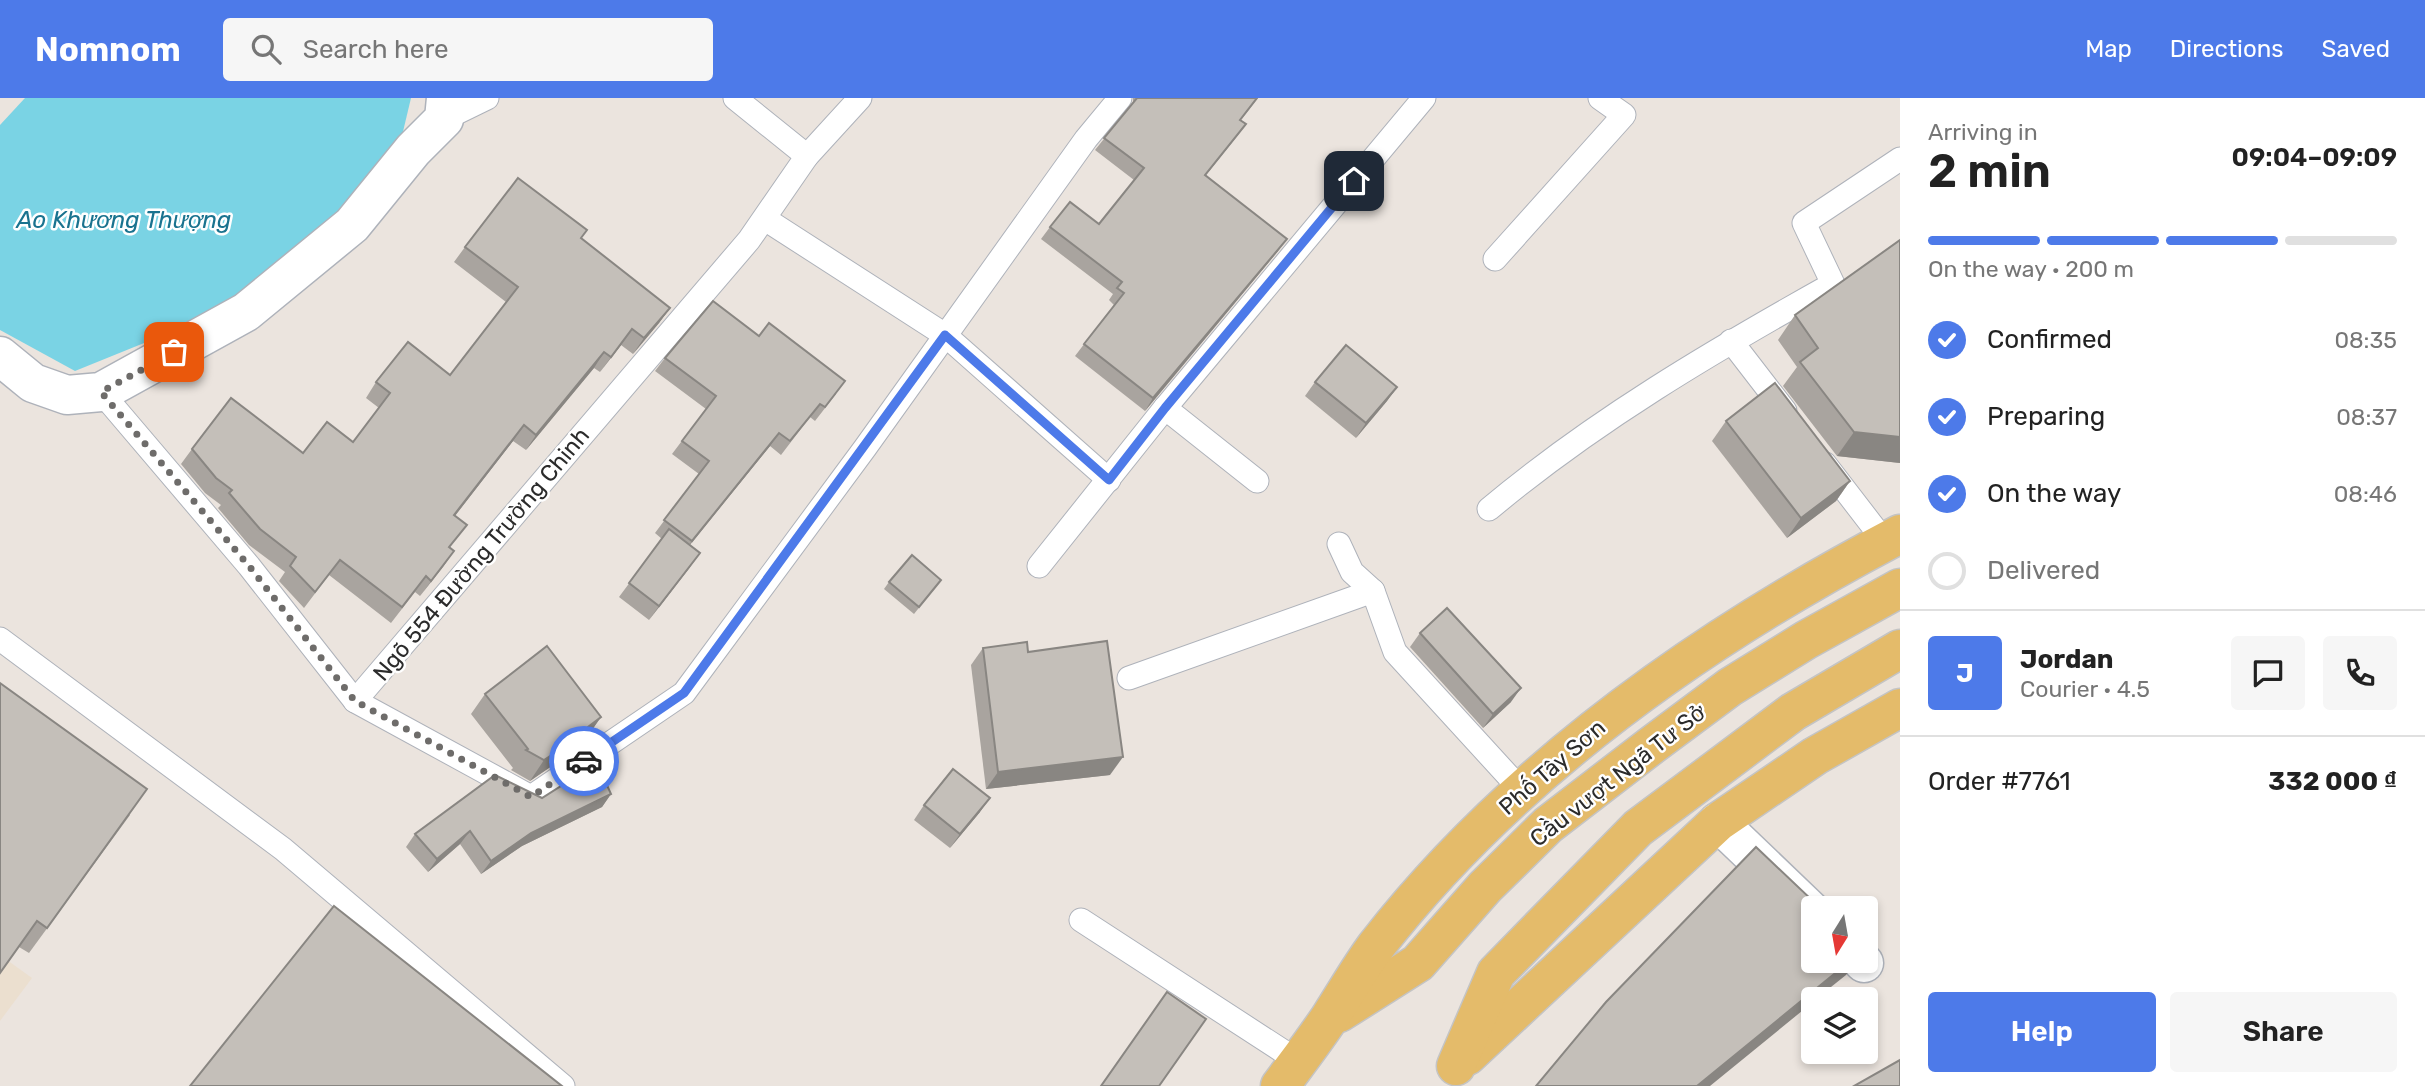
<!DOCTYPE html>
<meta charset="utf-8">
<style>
body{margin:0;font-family:Rubik,sans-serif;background:#f6f6f6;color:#222;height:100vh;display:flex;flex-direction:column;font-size:26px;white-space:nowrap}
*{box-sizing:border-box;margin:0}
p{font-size:23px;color:#767676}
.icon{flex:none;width:38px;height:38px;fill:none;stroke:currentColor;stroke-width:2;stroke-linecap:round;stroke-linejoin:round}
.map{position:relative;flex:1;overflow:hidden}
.details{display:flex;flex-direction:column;background:#fff;width:525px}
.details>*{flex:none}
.needle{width:46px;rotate:191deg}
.tools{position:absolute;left:1801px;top:798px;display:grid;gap:14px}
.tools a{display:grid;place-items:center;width:77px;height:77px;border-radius:7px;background:#fff;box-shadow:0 4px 10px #0003;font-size:35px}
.pin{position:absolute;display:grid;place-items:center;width:60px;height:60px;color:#fff;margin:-30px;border-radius:14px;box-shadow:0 4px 10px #0006}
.courier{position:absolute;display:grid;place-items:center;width:70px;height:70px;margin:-35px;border:5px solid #4d7ae9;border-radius:50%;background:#fff;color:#222;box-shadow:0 2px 9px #0007}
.overview em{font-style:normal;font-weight:600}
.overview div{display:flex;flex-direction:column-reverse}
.overview{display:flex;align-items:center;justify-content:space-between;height:119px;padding:0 28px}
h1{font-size:46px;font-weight:600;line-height:52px}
.bar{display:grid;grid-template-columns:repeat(4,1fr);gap:10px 7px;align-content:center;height:84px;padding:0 28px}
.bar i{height:9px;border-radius:5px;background:#e0e0e0}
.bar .selected{background:#4d7ae9}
.bar p{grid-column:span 4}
.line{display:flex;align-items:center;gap:18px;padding:0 28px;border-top:2px solid #e0e0e0}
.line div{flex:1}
.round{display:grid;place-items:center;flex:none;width:74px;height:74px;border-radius:7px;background:#f6f6f6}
ol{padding:0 28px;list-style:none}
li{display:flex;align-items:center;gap:21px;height:77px}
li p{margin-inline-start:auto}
li .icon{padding:7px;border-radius:50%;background:#4d7ae9;color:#fff;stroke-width:4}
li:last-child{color:#767676}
li i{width:38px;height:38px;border:4px solid #e0e0e0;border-radius:50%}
.primary-button{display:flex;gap:14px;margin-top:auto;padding:14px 28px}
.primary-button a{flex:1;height:80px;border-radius:7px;background:#4d7ae9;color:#fff;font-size:28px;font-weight:600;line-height:80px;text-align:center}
.primary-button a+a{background:#f6f6f6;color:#222}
header{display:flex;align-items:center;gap:42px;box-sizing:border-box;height:98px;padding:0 35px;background:#4d7ae9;color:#fff}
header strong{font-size:33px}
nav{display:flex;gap:38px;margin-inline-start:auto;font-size:24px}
.search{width:490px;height:63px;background:#f6f6f6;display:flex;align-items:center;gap:18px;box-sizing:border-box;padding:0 24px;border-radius:7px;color:#767676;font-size:26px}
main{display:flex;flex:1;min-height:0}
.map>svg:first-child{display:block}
.education{fill:#ebdfcf}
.water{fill:#7ad3e4}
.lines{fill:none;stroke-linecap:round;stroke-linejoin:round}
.lane-casing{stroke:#aeb2ba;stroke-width:25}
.street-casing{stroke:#aeb2ba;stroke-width:41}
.primary-casing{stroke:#c4c4c4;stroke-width:41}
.lane{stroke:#fff;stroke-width:23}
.street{stroke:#fff;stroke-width:38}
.primary{stroke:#e4bb6a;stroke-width:38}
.wall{fill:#a9a49f}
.shaded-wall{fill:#898682}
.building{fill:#c4bfb9;stroke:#898682;stroke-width:2}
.done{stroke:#6e6c6a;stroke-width:7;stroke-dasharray:0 12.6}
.route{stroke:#4d7ae9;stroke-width:9}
.labels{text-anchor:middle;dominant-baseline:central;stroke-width:5;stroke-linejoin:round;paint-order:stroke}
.street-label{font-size:23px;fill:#2b2b2b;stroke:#fff}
.water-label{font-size:24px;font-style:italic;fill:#1a738f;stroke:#fff}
</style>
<header>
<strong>Nomnom</strong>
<div class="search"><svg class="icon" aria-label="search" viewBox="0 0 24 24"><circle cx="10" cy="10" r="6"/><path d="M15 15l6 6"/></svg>Search here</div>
<nav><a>Map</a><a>Directions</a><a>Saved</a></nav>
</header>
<main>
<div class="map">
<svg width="1900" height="988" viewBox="0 0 1900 988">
<rect width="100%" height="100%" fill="#ebe4de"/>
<polygon class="education" points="0,857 32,880 0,923"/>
<polygon class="water" points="25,0 411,0 396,63 228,211 75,273 0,232 0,27"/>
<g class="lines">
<defs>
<g id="lane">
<polyline points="735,0 807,58"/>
<polyline points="444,21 487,0"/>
<polyline points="765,121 945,237 1109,382"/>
<polyline points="1495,161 1624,17 1600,0"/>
<polyline points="1731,243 1785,313"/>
<polyline points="101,294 249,468 355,603 531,699 684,595 865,350 1086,41 1120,0"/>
<polyline points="1165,310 1257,383"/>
<polyline points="1825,366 1885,444"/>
<path d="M1489,411c105,-88 224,-158 344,-225l-29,-61 96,-64"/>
<polyline points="1339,446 1352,474 1373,493 1395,554 1523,694"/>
<polyline points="1039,468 1165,310 1424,0"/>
<polyline points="0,541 283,751 563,988"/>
<polyline points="1129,580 1373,493"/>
<polyline points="355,603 749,142 807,58 860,0"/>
<polyline points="1081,822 1298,963"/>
</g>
<g id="street">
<polyline points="0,258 33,285 67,297 101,294 246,214 352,127 413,52 444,21 446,0"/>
<polyline points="1718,724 1813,815"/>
<polyline points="1862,863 1864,865"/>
</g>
<g id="primary">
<polyline points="1339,915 1418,865 1485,789 1548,727 1652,647 1730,589 1806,542 1900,490"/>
<polyline points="1467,958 1718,724 1815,658 1900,610"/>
<polyline points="1456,968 1496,875 1638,730 1793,614 1900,551"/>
<path d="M1280,988c17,-23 34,-45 50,-69 15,-23 29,-48 46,-71 136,-175 329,-310 524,-412"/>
</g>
</defs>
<use href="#lane" class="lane-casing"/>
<use href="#street" class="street-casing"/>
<use href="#primary" class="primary-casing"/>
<use href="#lane" class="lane"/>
<use href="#street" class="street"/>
<use href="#primary" class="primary"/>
</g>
<g class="wall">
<polygon points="1133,0 1258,0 1241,22 1237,38 1205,78 1278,153 1145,313 1075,258 1114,207 1109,202 1113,196 1041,141 1050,129 1099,126 1134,82 1095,52 1133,5"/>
<polygon points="581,140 670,210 659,225 633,256 621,247 600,274 594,270 526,352 513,343 455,418 450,450 454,453 420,498 415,494 391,525 329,477 304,510 279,483 285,474 249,447 218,410 221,407 205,395 181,366 192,351 303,355 353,344 379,310 366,300 376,284 450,277 506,204 454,164 465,149"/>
<polygon points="1900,142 1900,365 1837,358 1783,288 1797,269 1778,242 1795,217"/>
<polygon points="665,260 836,296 815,323 810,319 781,357 770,348 690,447 690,469 649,522 619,499 662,441 655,435 699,376 672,356 706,311 655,273"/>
<polygon points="1315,284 1397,289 1387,303 1356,340 1305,298"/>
<polygon points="1726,323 1850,383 1836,403 1787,440 1712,343"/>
<polygon points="941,482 914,516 884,491 889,484"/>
<polygon points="1420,535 1511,604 1483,630 1410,549"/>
<polygon points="983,550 1028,554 1110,677 986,691 971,567"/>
<polygon points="0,585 130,717 29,855 19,849"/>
<polygon points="485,596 601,619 587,639 581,644 575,652 530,683 511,672 513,670 471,616"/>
<polygon points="611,696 602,709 522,748 481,776 460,746 428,774 406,749 415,736 542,700"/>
<polygon points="924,707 980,714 950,750 914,722"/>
</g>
<g class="shaded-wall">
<polygon points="1246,26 1237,38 1196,89 1205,77"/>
<polygon points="1287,141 1278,153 1145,313 1153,300"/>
<polygon points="670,210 659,225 633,256 644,240"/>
<polygon points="632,231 621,247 600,274 611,259"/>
<polygon points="604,254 594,270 526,352 536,337"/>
<polygon points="1397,289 1387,303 1356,340 1366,325"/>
<polygon points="524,327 513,343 443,433 454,417"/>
<polygon points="1854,334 1900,339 1900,365 1837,358"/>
<polygon points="779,335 770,348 682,456 692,443"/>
<polygon points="1850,383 1836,403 1787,440 1801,420"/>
<polygon points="454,453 443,469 420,498 431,483"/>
<polygon points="700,455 690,469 649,522 659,508"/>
<polygon points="1521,590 1511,604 1483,630 1493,616"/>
<polygon points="601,619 587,639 581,644 575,652 530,683 544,662"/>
<polygon points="1123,659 1110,677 986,691 998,674"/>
<polygon points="611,696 602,709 522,748 481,776 491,763 531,735"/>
<polygon points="990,700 980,714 950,750 960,736"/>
<polygon points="470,733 460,746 428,774 437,761"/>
<polygon points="1850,863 1856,863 1846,877 1816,901 1813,901 1813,904 1710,988 1697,988"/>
</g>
<g class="building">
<polygon points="1137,0 1257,0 1240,22 1246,26 1205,77 1287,141 1153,300 1084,246 1124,195 1117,190 1122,184 1050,129 1070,104 1099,126 1144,70 1104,40"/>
<polygon points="518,80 587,132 581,140 670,210 644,240 632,231 611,259 604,254 536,337 524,327 454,417 467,427 449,449 454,453 431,483 426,478 402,509 340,462 315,494 290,468 296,459 260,431 229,395 232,392 216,380 192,351 231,300 303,355 327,324 353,344 390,295 376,284 408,244 450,277 518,189 465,149"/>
<polygon points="1900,142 1900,339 1854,334 1800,264 1818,250 1795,217"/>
<polygon points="713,203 759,238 769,225 845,283 825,309 820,306 790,343 779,335 692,443 664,422 709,363 682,343 716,298 665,260"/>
<polygon points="1346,247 1397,289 1366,325 1315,284"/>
<polygon points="1775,285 1850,383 1801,420 1726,323"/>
<polygon points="669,431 700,455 659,508 629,485"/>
<polygon points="912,457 941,482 919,509 889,484"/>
<polygon points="1447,510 1521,590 1493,616 1420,535"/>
<polygon points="1107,543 1123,659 998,674 983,550 1027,544 1028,554"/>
<polygon points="547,548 601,619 588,629 590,632 544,662 526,652 528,651 485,596"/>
<polygon points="0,585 147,691 47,830 37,823 0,875"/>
<polygon points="597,665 611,696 531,735 491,763 470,733 437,761 415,736 495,677 542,700"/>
<polygon points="953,671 990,700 960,736 924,707"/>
<polygon points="1756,749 1816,806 1827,810 1813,810 1813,863 1850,863 1697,988 1536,988 1606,904"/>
<polygon points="334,808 562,988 190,988"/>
<polygon points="1167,894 1206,921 1159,988 1101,988"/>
<polygon points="1900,962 1900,988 1854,988"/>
</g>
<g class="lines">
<polyline class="done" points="174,254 101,294 249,468 355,603 531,699 584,663"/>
<polyline class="route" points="584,663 684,595 945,237 1109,382 1165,310 1354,83"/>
</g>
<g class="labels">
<g class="street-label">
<text transform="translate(481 456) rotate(-50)">Ngõ 554 Đường Trường Chinh</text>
<text transform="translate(1552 669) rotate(-41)">Phố Tây Sơn</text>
<text transform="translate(1618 677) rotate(-38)">Cầu vượt Ngã Tư Sở</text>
</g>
<g class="water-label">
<text x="124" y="122">Ao Khương Thượng</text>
</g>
</g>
</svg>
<div class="tools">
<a><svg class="needle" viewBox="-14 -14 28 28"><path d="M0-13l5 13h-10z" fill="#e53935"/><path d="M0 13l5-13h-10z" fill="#767676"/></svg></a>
<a><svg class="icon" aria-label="layers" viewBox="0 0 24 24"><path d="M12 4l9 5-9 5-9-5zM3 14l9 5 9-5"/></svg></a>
</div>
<div class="pin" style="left:174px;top:254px;background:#ea580c"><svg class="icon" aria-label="bag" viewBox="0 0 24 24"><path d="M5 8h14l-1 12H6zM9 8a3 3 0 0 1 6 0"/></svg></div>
<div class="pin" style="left:1354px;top:83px;background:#1f2937"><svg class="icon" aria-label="home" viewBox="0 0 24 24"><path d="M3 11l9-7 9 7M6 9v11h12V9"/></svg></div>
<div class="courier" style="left:584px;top:663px"><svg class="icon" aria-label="car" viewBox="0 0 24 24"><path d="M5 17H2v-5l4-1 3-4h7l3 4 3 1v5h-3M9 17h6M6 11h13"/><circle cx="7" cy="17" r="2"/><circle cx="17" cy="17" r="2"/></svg></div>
</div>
<section class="details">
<div class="overview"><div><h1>2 min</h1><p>Arriving in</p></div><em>09:04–09:09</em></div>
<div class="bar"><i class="selected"></i><i class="selected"></i><i class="selected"></i><i></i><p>On the way · 200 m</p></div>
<ol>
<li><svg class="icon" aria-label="check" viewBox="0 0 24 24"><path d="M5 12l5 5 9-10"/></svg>Confirmed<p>08:35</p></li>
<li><svg class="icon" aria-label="check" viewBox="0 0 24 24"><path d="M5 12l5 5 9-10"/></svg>Preparing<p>08:37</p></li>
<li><svg class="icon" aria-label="check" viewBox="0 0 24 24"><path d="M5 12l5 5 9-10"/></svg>On the way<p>08:46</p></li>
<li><i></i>Delivered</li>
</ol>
<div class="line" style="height:126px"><b class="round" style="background:#4d7ae9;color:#fff">J</b><div><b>Jordan</b><p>Courier · 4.5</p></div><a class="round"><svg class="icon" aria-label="chat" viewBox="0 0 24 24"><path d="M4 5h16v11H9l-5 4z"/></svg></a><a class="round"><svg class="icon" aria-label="phone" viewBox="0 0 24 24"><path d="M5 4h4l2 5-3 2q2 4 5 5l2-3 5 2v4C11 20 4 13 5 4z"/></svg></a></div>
<div class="line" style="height:91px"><div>Order #7761</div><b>332 000 ₫</b></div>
<div class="primary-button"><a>Help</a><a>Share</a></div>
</section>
</main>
